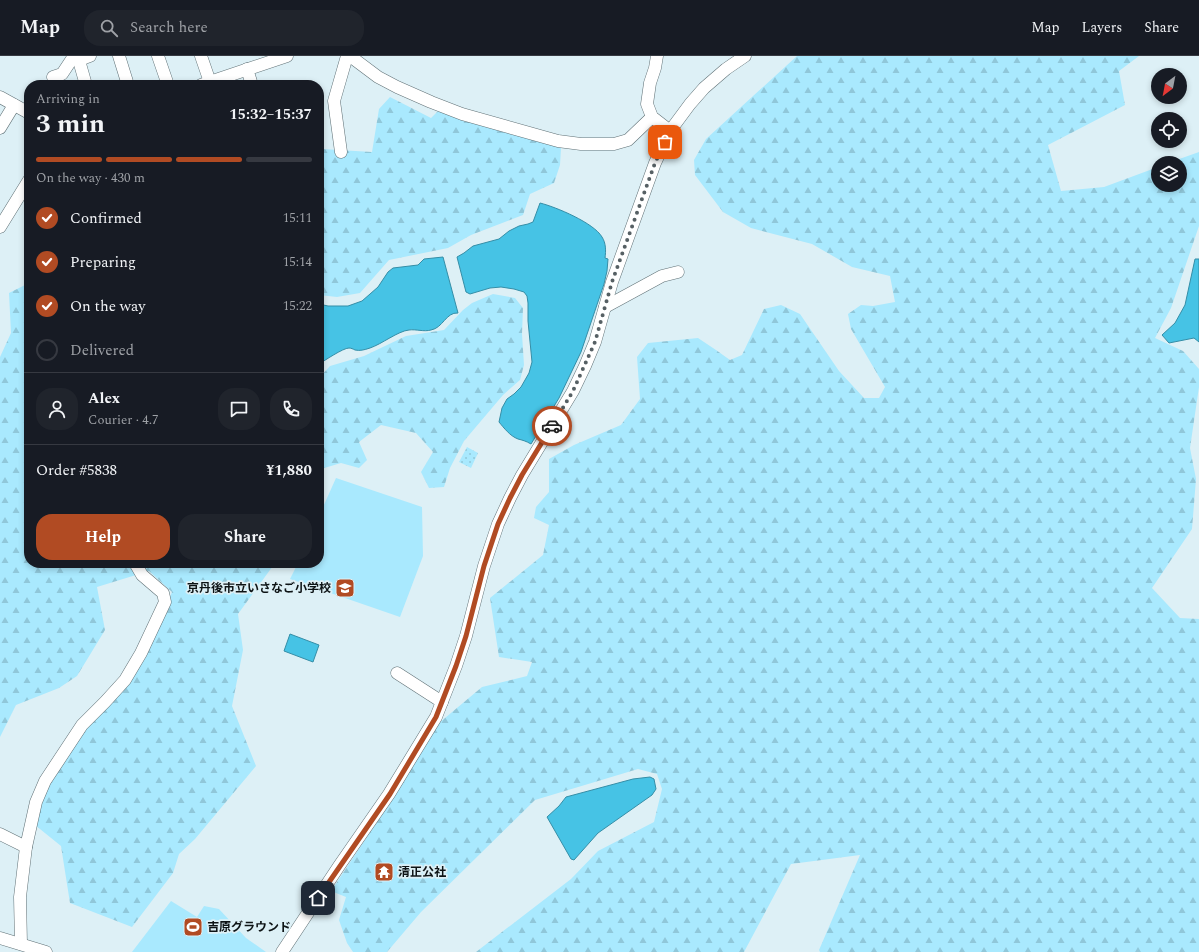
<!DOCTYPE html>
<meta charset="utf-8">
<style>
body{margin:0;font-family:Spectral,"Noto Sans JP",serif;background:#20242c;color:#f1f3f6;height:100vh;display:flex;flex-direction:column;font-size:15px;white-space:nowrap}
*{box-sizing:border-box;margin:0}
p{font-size:13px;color:#9ea1a6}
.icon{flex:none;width:22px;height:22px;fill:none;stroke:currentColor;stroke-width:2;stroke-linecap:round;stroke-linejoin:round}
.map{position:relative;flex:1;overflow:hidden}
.sheet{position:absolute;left:24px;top:24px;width:300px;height:488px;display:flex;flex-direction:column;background:#171b24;border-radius:16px;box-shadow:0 2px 6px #0003}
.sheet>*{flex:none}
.needle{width:26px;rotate:212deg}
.tools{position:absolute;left:1151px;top:12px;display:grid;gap:8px}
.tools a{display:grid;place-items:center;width:36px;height:36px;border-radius:50%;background:#171b24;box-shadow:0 2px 6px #0003;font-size:20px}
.pin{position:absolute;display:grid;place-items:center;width:34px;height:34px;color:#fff;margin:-17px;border-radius:8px;box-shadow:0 2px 6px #0006}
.courier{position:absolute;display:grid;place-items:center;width:40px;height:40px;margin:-20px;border:3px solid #b14b23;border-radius:50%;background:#fff;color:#222;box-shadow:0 1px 5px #0007}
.overview em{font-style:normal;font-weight:700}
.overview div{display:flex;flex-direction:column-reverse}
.overview{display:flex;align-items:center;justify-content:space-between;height:68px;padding:0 12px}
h1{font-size:26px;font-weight:700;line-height:30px}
.bar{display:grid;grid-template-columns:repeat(4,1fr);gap:6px 4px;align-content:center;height:48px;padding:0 12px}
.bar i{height:5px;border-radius:3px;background:#363941}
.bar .selected{background:#b14b23}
.bar p{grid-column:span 4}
.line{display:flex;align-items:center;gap:10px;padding:0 12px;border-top:1px solid #363941}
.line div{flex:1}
.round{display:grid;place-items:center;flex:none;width:42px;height:42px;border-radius:16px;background:#20242c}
ol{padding:0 12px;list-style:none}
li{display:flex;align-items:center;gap:12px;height:44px}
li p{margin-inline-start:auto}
li .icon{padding:4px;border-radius:50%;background:#b14b23;color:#fff;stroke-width:4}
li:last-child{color:#9ea1a6}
li i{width:22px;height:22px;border:2px solid #363941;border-radius:50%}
.button{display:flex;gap:8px;margin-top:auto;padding:8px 12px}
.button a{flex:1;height:46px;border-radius:16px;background:#b14b23;color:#fff;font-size:16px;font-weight:700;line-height:46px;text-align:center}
.button a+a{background:#20242c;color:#f1f3f6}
header{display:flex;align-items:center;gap:24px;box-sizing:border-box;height:56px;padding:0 20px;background:#171b24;border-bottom:1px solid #363941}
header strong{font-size:19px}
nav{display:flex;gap:22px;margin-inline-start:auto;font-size:14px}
.search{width:280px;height:36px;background:#20242c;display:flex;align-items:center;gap:10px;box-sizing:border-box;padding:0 14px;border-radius:16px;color:#9ea1a6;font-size:15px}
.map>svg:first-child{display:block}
.grass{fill:url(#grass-dots)}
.forest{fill:url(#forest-firs)}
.pitch{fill:#a9e9fe}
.water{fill:#46c3e5;stroke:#358ea7}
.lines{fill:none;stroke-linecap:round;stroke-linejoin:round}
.minor-casing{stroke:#607176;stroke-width:13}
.minor{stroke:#fff;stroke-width:12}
.done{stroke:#566064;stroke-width:4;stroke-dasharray:0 7.2}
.route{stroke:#b14b23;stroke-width:5}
.labels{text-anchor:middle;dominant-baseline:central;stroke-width:3.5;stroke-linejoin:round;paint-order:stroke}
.poi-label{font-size:12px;font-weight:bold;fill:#0d1315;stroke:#ddf0f6;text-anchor:start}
</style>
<header>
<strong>Map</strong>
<div class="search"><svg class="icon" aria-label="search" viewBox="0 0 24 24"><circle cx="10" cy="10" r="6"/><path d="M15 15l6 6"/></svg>Search here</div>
<nav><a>Map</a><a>Layers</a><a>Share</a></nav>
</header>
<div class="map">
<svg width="1199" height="896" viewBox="0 0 1199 896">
<defs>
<pattern id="grass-dots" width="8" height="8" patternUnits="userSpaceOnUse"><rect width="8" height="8" fill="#a9e9fe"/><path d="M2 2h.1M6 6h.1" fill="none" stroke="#90c7d9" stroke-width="1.8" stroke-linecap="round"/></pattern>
<pattern id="forest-firs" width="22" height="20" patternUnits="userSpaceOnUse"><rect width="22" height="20" fill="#a9e9fe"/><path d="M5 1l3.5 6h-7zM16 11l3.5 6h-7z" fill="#90c7d9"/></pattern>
</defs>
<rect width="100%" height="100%" fill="#ddf0f6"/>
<polygon class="grass" points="467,391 478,397 471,412 459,406"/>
<g class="forest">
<polygon points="797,0 1139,0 1119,15 1125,49 1048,89 1061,135 1104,131 1158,111 1158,129 1180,129 1180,107 1168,107 1199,96 1199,170 1171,252 1155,282 1183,295 1199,313 1199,331 1190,392 1196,423 1192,473 1152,532 1180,562 1199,563 1199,896 820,896 819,894 860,799 791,808 744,896 476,896 571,823 598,795 654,766 662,733 657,718 638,713 535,744 421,856 387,896 353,896 347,887 339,864 346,841 331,835 385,754 439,667 482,631 527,620 532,606 499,601 490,542 543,499 549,469 534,462 536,451 549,436 549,403 574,389 621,369 640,343 637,301 648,287 698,282 716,294 730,304 742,299 764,253 781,249 800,258 839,315 864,342 879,342 885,331 851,273 848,258 861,249 873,250 895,246 890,220 852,211 812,188 751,172 723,156 695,119 694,104 706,83"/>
<polygon points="390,41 431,62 440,53 463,65 503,73 561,92 560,109 554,127 530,138 523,159 471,179 448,192 389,204 360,237 337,241 319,239 319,91 322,93 372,96 379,53"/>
<polygon points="29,227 29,507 275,507 238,558 243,594 232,650 256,710 195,783 179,798 173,817 132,871 70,847 61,790 35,769 39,747 84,671 129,628 146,601 172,536 149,515 97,531 105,574 77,620 59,632 16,649 0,681 0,301 11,277 9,237"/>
<polygon points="493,238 515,242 523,252 522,278 524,309 520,324 503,339 464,385 450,412 444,431 429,432 421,416 433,396 416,377 381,369 359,386 367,404 359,412 341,407 321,413 319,417 319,322 330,310 364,300 406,280 444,274 463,254 472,247"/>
</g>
<g class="pitch">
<polygon points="336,422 422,451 423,500 400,561 290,523 298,507 319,507 319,460"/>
<polygon points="171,845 197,861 204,850 219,853 246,882 266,896 132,896"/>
</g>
<g class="water">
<path d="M540,147c16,4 54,20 62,34 4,6 4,14 3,21l3,1 -1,12 -3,13 -23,68 -22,46 -28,46c-5,-3 -9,-4 -13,-5 -8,-3 -14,-11 -19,-17l3,-14 5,-9 7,-5 7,-7 8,-14 3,-11 -4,-41v-18l-1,-7 -3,-4 -10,-3 -13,-2 -11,1 -20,6 -4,-2 -9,-35 7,-4 9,-7 26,-7 10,-8 10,-5 9,-2 5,-2z"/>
<path d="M443,201l15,56c-12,-1 -15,15 -27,17 -7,2 -15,-1 -22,0 -11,1 -27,14 -39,18 -6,2 -10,3 -15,2 -2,-1 -4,-2 -6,-2 -6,0 -25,13 -30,16v-60l9,2h20l14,-5 16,-14 10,-15 5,-4 25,-3 6,-6z"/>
<polygon points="1195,203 1199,203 1199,286 1194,282 1169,287 1162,279 1175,267 1185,249"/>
<polygon points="290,578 319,589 313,606 284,595"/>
<polygon points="650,721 654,723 656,733 652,739 598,777 574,804 571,803 547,761 559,750 566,741 633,723"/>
</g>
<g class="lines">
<defs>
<g id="minor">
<polyline points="119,0 128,29"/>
<polyline points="158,0 168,29"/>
<polyline points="201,0 211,29"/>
<polyline points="350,0 378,21 397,31 431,46 462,58 558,85 581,88 614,88 628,84 652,61"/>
<polyline points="657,0 655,12 650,27 647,48 652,61 670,75"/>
<polyline points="247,13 252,29"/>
<polyline points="53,21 62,18 74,0"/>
<polyline points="86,29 80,8 82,3 90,0"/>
<polyline points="201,29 287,0"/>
<polyline points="0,41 29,57"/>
<polyline points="0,72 14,49"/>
<polyline points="341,96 334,45 347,0"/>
<polyline points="0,171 29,124"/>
<polyline points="605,251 662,220 678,216"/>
<polyline points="397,617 442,646"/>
<polyline points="0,778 26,791"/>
<polyline points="0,882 46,896"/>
<polyline points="21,888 20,841 26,791 36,746 45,725 82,669 105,646 125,624 141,597 165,546 163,537 142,519 135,507"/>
<polyline points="282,896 339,810 389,738 436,661 456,610 466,580 484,510 498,468 510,442 522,419 573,335 585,310 595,286 612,226 655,107 670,75 690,48 704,32 726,13 745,0"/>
</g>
</defs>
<use href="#minor" class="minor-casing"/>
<use href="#minor" class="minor"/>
</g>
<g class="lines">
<polyline class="done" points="552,370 573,335 595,286 612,226 655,107 665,86"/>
<polyline class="route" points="318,842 390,738 436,661 456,610 466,580 484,510 498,468 510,442 522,419 552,370"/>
</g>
<defs>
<symbol id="school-square" viewBox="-11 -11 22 22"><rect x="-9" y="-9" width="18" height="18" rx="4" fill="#b14b23" stroke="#ddf0f6"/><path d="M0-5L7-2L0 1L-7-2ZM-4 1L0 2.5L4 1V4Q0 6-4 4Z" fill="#fff"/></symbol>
<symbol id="temple-square" viewBox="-11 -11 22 22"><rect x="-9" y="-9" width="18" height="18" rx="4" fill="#b14b23" stroke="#ddf0f6"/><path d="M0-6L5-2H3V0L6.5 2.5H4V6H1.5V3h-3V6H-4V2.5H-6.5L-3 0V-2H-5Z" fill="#fff"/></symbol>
<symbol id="stadium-square" viewBox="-11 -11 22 22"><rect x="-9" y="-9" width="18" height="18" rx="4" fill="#b14b23" stroke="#ddf0f6"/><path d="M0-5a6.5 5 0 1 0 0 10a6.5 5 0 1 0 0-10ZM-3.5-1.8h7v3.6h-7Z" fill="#fff"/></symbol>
</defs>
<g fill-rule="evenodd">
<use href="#school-square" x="334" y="521" width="22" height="22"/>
<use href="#temple-square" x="373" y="805" width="22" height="22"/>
<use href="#stadium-square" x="182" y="860" width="22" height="22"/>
</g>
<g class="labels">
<g class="poi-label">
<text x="331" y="532" text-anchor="end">京丹後市立いさなご小学校</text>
<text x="398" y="816">清正公社</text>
<text x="207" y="871">吉原グラウンド</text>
</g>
</g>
</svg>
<div class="tools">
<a><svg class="needle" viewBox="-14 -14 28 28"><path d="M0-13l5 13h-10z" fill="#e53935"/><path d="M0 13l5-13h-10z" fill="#9ea1a6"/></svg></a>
<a><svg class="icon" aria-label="locate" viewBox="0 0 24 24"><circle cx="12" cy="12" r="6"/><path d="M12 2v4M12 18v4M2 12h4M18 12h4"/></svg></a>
<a><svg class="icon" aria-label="layers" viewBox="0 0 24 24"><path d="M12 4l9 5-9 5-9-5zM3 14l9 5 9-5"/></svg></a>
</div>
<div class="pin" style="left:665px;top:86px;background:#ea580c"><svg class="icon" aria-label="bag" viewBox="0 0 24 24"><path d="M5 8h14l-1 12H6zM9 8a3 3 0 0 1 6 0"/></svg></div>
<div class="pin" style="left:318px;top:842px;background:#1f2937"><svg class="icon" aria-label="home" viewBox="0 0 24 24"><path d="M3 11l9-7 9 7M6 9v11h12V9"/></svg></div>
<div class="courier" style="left:552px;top:370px"><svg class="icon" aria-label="car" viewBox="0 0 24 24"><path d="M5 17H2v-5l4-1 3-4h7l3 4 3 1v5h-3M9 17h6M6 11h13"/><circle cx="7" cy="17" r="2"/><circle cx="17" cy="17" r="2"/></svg></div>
<section class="sheet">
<div class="overview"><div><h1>3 min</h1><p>Arriving in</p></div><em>15:32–15:37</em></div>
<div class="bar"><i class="selected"></i><i class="selected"></i><i class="selected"></i><i></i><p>On the way · 430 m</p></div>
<ol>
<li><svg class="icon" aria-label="check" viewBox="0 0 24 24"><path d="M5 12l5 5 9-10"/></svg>Confirmed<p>15:11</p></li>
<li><svg class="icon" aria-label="check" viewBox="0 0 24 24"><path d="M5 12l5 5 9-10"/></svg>Preparing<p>15:14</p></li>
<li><svg class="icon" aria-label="check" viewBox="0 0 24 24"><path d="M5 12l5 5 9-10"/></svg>On the way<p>15:22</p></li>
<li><i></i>Delivered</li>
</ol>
<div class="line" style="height:72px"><a class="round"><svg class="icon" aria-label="person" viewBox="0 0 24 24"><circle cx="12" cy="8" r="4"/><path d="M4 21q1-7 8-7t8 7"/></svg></a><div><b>Alex</b><p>Courier · 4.7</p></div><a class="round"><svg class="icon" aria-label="chat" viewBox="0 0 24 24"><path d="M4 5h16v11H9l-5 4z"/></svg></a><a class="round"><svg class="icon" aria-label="phone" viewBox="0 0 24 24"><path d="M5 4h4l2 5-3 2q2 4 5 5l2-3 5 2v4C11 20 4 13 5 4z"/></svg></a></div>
<div class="line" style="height:52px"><div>Order #5838</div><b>¥1,880</b></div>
<div class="button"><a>Help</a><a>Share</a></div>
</section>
</div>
